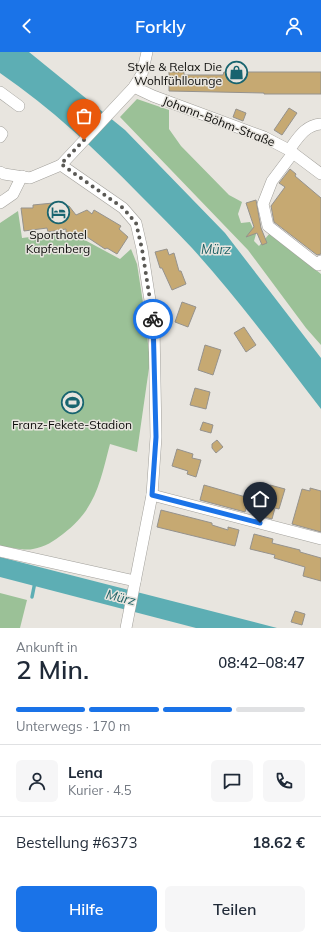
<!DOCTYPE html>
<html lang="de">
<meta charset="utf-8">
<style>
body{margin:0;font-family:Mulish,sans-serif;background:#f6f6f7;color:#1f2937;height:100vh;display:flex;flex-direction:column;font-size:15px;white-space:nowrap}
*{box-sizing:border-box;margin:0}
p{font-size:13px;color:#747a83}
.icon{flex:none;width:22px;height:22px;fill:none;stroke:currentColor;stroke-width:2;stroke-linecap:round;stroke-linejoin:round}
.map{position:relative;height:576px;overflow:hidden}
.details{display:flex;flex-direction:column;background:#fff;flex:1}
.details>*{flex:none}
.pin{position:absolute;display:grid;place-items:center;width:34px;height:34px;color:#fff;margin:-41px -17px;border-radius:50% 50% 50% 0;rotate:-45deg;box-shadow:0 0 4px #0007}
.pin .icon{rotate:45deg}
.courier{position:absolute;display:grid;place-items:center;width:40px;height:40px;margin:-20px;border:3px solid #1a73e8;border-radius:50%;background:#fff;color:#222;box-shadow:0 1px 5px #0007}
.summary em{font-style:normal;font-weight:600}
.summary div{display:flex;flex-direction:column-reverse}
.summary{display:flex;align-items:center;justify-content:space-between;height:68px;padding:0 16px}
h1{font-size:26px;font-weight:600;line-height:30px}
.bar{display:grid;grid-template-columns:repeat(4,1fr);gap:6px 4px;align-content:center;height:48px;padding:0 16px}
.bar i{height:5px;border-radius:3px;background:#e0e1e3}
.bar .current{background:#1a73e8}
.bar p{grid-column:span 4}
.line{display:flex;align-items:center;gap:10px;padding:0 16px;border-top:1px solid #e0e1e3}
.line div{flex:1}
.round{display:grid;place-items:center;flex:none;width:42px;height:42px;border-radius:6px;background:#f6f6f7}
.primary-button{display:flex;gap:8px;margin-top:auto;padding:8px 16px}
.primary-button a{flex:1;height:46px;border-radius:6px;background:#1a73e8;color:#fff;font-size:16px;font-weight:600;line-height:46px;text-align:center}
.primary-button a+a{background:#f6f6f7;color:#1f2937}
header{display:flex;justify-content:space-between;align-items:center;height:52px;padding:0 16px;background:#1a73e8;color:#fff;font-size:18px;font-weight:600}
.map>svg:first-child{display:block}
.green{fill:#9bc197}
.water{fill:#5daeb4}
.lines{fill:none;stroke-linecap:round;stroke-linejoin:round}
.stream{stroke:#5daeb4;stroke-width:3.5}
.building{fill:#c6a972;stroke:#95928d}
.minor-casing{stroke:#a2a09b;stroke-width:12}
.minor{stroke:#fff;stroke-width:11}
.done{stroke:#5a5955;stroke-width:4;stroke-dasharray:0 7.2}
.route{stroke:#1a73e8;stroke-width:5}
.labels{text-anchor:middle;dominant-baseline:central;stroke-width:3;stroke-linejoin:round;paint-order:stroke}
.poi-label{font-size:12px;fill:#0d0d0b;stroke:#e8e5df}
.street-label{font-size:12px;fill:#0d0d0b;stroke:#e8e5df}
.water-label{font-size:13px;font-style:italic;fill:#206367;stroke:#e8e5df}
</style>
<header><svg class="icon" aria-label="back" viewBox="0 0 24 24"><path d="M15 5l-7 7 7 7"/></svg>Forkly<svg class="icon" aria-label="person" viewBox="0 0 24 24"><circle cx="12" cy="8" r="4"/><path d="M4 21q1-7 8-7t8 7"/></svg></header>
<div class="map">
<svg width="321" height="576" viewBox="0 0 321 576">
<rect width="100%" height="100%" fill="#e8e5df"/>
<g class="green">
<polygon points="137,47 169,58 169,77 181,94 229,143 242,150 238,162 241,171 250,170 256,182 254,189 259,194 270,181 321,222 321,293 306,276 248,198 120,65"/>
<path d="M18,159l4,27 41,-5 18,5 39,21 11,-10 6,15 7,45 6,52 -13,91 -27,-8c-10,38 -14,65 -47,90 -9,7 -18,13 -30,15 -9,2 -23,-2 -33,-3v-323z"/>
<polygon points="0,541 27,548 20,576 0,576"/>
</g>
<g class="water">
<path d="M0,0h29l96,78 100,103 96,125v51c-42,-55 -83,-110 -129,-161 -17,-18 -35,-36 -53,-54 -43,-44 -88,-86 -139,-121z"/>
<polygon points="0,505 277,576 196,576 0,525"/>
</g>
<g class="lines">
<polyline class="stream" points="32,545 35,530"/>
</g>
<g class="building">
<polygon points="169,20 184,20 184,23 223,23 224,20 321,20 321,42 264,42 264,41 169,39"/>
<polygon points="289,56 297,61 282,83 274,78"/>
<polygon points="236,57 246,61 243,69 233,65"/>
<polygon points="290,117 296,122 295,124 321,146 321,202 317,203 274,170 271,154 285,135 279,131"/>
<polygon points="256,148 261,176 267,191 262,193 257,181 246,185 254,175 246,151"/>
<polygon points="63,150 63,155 69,154 76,163 87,158 92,162 94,158 121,174 119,177 128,185 117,202 107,196 105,197 84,183 66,180 66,177 48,180 47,176 24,179 21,156 33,156 33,153"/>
<polygon points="167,197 169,203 174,201 179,219 181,219 186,232 172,238 162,216 160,216 155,200"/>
<polygon points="182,250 196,255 188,275 175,270"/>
<polygon points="244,275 256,293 246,300 234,281"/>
<polygon points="205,293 221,298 213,323 198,318"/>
<polygon points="195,336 210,340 206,357 190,353"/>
<polygon points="203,370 213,373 211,381 200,378"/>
<polygon points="217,388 223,395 216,401 212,396 212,392"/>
<polygon points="177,397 193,402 192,406 201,408 196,425 187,422 188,419 172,414"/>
<polygon points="204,433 249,446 245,460 200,448"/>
<polygon points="270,433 285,437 279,457 275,456 272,467 260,464"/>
<polygon points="310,436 321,439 321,480 292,472 302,437 310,439"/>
<polygon points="161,458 212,471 212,473 228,478 228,475 239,478 235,494 157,475"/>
<polygon points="254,482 273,487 272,491 300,498 300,500 321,506 321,529 303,524 305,515 274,506 275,503 250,497"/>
<polygon points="295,559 305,562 302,573 291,570"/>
</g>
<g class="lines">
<defs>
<g id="minor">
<polyline points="134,35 153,44 264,85 289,98 321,122"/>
<polyline points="0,40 19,54"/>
<polyline points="0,80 2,82 0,85"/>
<path d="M289,98c9,-12 16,-25 32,-26"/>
<polyline points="293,101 272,129 263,152 268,174 318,213 321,209"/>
<polyline points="61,113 123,156 136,171 142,197 154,274 156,385 152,443 126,576"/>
<polyline points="0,120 4,122 30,126 61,113 134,35 142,22 147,0"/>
<polyline points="0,151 13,142 22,124"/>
<polyline points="152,443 321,487"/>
<polyline points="0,499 135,529"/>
</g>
</defs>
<use href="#minor" class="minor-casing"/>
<use href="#minor" class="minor"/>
</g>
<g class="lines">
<polyline class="done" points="84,88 61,112 123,156 136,171 142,197 153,267"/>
<polyline class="route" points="153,267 156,385 152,443 260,471"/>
</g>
<defs>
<symbol id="shop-ring" viewBox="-11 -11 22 22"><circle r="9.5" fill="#e8e5df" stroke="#18646f" stroke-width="1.5"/><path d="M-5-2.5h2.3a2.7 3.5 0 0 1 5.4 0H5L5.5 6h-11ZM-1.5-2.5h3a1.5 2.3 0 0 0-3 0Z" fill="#18646f"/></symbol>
<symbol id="hotel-ring" viewBox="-11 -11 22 22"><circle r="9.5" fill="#e8e5df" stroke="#18646f" stroke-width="1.5"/><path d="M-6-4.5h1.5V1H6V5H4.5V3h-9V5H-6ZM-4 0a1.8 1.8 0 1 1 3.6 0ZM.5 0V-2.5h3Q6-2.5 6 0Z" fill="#18646f"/></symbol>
<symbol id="stadium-ring" viewBox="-11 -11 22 22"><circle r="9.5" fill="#e8e5df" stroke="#18646f" stroke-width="1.5"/><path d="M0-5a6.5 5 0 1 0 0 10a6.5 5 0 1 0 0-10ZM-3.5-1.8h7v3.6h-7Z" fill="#18646f"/></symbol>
</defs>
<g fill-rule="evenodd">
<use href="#shop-ring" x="224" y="8" width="25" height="25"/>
<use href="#hotel-ring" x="46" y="148" width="25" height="25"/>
<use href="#stadium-ring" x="60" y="338" width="25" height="25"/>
</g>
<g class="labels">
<g class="poi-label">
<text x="222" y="14" text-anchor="end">Style &amp; Relax Die<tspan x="222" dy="14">Wohlfühllounge</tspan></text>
<text x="58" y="182">Sporthotel<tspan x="58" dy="14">Kapfenberg</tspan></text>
<text x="72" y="372">Franz-Fekete-Stadion</text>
</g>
<g class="street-label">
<text transform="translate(219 69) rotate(21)">Johann-Böhm-Straße</text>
</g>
<g class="water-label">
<text x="216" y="197">Mürz</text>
<text transform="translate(121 545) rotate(14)">Mürz</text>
</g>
</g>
</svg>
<div class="pin" style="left:84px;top:88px;background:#ea580c"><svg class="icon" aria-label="bag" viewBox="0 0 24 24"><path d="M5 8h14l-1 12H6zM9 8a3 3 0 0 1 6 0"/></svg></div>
<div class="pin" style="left:260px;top:471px;background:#1f2937"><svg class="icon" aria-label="home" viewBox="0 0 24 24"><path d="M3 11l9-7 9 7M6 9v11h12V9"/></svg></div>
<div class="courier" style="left:153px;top:267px"><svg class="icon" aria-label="bike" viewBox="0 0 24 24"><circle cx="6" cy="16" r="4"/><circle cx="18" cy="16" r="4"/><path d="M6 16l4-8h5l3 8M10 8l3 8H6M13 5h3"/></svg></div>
</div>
<section class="details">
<div class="summary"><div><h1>2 Min.</h1><p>Ankunft in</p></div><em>08:42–08:47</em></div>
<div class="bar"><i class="current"></i><i class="current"></i><i class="current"></i><i></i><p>Unterwegs · 170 m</p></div>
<div class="line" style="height:72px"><a class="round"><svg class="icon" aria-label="person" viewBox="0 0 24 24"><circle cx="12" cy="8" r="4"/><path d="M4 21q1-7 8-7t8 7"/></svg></a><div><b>Lena</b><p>Kurier · 4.5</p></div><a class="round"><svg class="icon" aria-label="chat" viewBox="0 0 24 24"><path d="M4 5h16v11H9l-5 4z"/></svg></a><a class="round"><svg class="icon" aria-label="phone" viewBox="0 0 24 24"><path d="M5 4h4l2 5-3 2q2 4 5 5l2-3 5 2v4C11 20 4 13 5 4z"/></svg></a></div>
<div class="line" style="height:52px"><div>Bestellung #6373</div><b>18.62 €</b></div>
<div class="primary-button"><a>Hilfe</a><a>Teilen</a></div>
</section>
